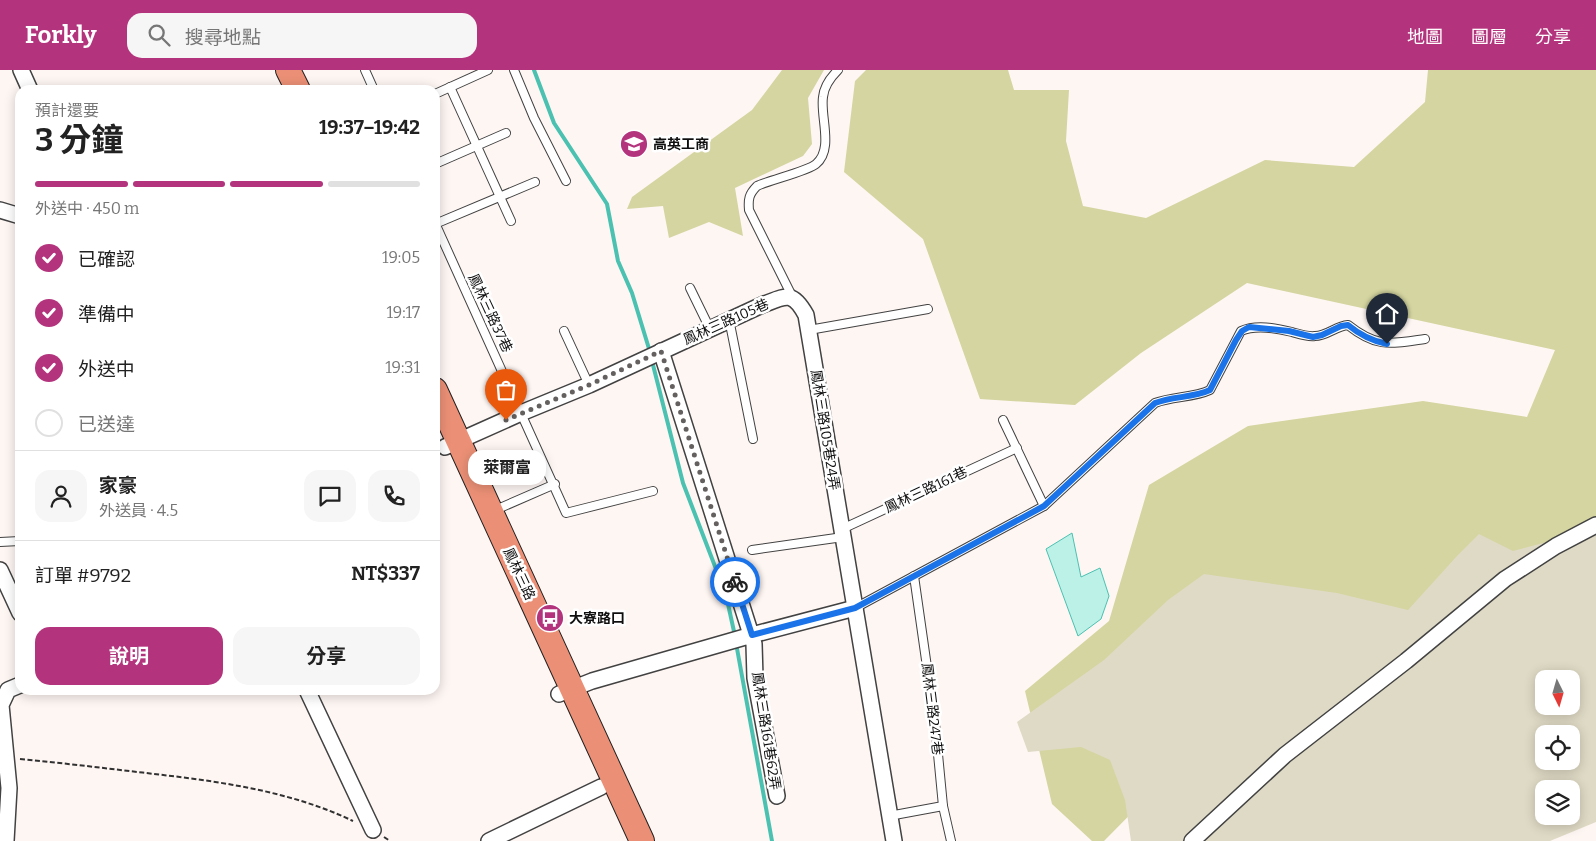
<!DOCTYPE html>
<html lang="zh-TW">
<meta charset="utf-8">
<style>
body{margin:0;font-family:Bitter,"Noto Sans TC",serif;background:#f6f6f6;color:#222;height:100vh;display:flex;flex-direction:column;font-size:19px;white-space:nowrap}
*{box-sizing:border-box;margin:0}
p{font-size:16px;color:#767676}
.icon{flex:none;width:28px;height:28px;fill:none;stroke:currentColor;stroke-width:2;stroke-linecap:round;stroke-linejoin:round}
.map{position:relative;flex:1;overflow:hidden}
.details{position:absolute;left:15px;top:15px;width:425px;height:610px;display:flex;flex-direction:column;background:#fff;border-radius:15px;box-shadow:0 2px 12px #0003}
.details>*{flex:none}
.needle{width:32px;rotate:175deg}
.tools{position:absolute;left:1535px;top:600px;display:grid;gap:10px}
.tools a{display:grid;place-items:center;width:45px;height:45px;border-radius:10px;background:#fff;box-shadow:0 2px 12px #0003;font-size:25px}
.pin{position:absolute;display:grid;place-items:center;width:42px;height:42px;color:#fff;margin:-51px -21px;border-radius:50% 50% 50% 0;rotate:-45deg;box-shadow:0 0 5px #0007}
.pin .icon{rotate:45deg}
.courier{position:absolute;display:grid;place-items:center;width:50px;height:50px;margin:-25px;border:4px solid #1a73e8;border-radius:50%;background:#fff;color:#222;box-shadow:0 1px 6px #0007}
.bubble{position:absolute;height:35px;border-radius:15px;background:#fff;box-shadow:0 2px 12px #0003;font-size:16px;font-weight:700;line-height:35px;text-align:center}
.head em{font-style:normal;font-weight:700}
.head div{display:flex;flex-direction:column-reverse}
.head{display:flex;align-items:center;justify-content:space-between;height:85px;padding:0 20px}
h1{font-size:32px;font-weight:700;line-height:38px}
.bar{display:grid;grid-template-columns:repeat(4,1fr);gap:8px 5px;align-content:center;height:60px;padding:0 20px}
.bar i{height:6px;border-radius:4px;background:#e0e0e0}
.bar .on{background:#b3347d}
.bar p{grid-column:span 4}
.line{display:flex;align-items:center;gap:12px;padding:0 20px;border-top:1px solid #e0e0e0}
.line div{flex:1}
.round{display:grid;place-items:center;flex:none;width:52px;height:52px;border-radius:15px;background:#f6f6f6}
ol{padding:0 20px;list-style:none}
li{display:flex;align-items:center;gap:15px;height:55px}
li p{margin-inline-start:auto}
li .icon{padding:5px;border-radius:50%;background:#b3347d;color:#fff;stroke-width:4}
li:last-child{color:#767676}
li i{width:28px;height:28px;border:2px solid #e0e0e0;border-radius:50%}
.cta{display:flex;gap:10px;margin-top:auto;padding:10px 20px}
.cta a{flex:1;height:58px;border-radius:15px;background:#b3347d;color:#fff;font-size:20px;font-weight:700;line-height:58px;text-align:center}
.cta a+a{background:#f6f6f6;color:#222}
header{display:flex;align-items:center;gap:30px;box-sizing:border-box;height:70px;padding:0 25px;background:#b3347d;color:#fff}
header strong{font-size:24px}
nav{display:flex;gap:28px;margin-inline-start:auto;font-size:18px}
.search{width:350px;height:45px;background:#f6f6f6;display:flex;align-items:center;gap:12px;box-sizing:border-box;padding:0 18px;border-radius:15px;color:#767676;font-size:19px}
.map>svg:first-child{display:block}
.forest{fill:#d4d5a0}
.cemetery{fill:#dfdac5;fill-rule:evenodd}
.water{fill:#bcf1e8;stroke:#4ac1b1}
.lines{fill:none;stroke-linecap:round;stroke-linejoin:round}
.stream{stroke:#4ac1b1;stroke-width:4}
.service-casing{stroke:#424242;stroke-width:10}
.minor-casing{stroke:#424242;stroke-width:18}
.primary-casing{stroke:#202020;stroke-width:26}
.path{stroke:#313131;stroke-width:2;stroke-dasharray:5 2.5;stroke-linecap:butt}
.service{stroke:#fff;stroke-width:8}
.minor{stroke:#fff;stroke-width:15}
.primary{stroke:#eb9076;stroke-width:24}
.done{stroke:#63605f;stroke-width:5;stroke-dasharray:0 9}
.route{stroke:#1a73e8;stroke-width:6}
.labels{text-anchor:middle;dominant-baseline:central;stroke-width:5;stroke-linejoin:round;paint-order:stroke}
.poi-label{font-size:14px;font-weight:bold;fill:#0f0f0f;stroke:#fff;text-anchor:start}
.street-label{font-size:14px;fill:#0f0f0f;stroke:#fff}
</style>
<header>
<strong>Forkly</strong>
<div class="search"><svg class="icon" aria-label="search" viewBox="0 0 24 24"><circle cx="10" cy="10" r="6"/><path d="M15 15l6 6"/></svg>搜尋地點</div>
<nav><a>地圖</a><a>圖層</a><a>分享</a></nav>
</header>
<div class="map">
<svg width="1596" height="771" viewBox="0 0 1596 771">
<rect width="100%" height="100%" fill="#fef6f3"/>
<g class="forest">
<polygon points="782,0 824,0 808,28 812,74 803,86 735,118 743,166 709,152 669,168 663,136 627,139 632,127 752,40"/>
<polygon points="866,0 1008,0 1014,20 1069,20 1066,71 1083,136 1146,148 1265,90 1354,97 1425,32 1428,0 1596,0 1596,447 1440,544 1182,692 1104,771 1092,771 1052,734 1025,621 1109,551 1149,415 1248,356 1423,331 1527,347 1555,280 1247,213 1141,283 1075,335 980,329 923,169 844,102 855,11"/>
</g>
<path class="cemetery" d="M1596,455v297l-46,19h-419l-6,-41 -15,-40 -29,-13 -53,5 -11,-30 87,-62 64,-60 36,-26 133,19 71,17 49,-54 22,-22 34,17 38,-10zM1544,609h27v27h-27zM1544,664h27v27h-27zM1544,719h27v27h-27z"/>
<polygon class="water" points="1072,463 1081,507 1100,498 1109,526 1101,549 1078,566 1046,479"/>
<g class="lines">
<g class="stream">
<polyline points="534,0 554,53 607,134 618,191 632,223 650,282"/>
<polyline points="652,291 683,413 726,525 735,566"/>
<polyline points="736,573 772,771"/>
</g>
<defs>
<g id="service">
<polyline points="365,0 374,20"/>
<polyline points="514,0 534,48 566,111"/>
<polyline points="450,17 511,151"/>
<polyline points="435,24 488,0"/>
<polyline points="435,94 506,63"/>
<polyline points="435,153 566,443 653,421"/>
<polyline points="435,154 535,112"/>
<polyline points="690,218 710,259"/>
<path d="M793,228l-44,-88c-1,-11 0,-16 8,-24 13,-6 51,-15 59,-22 18,-15 4,-47 7,-67 1,-11 8,-20 15,-27"/>
<polyline points="729,249 753,369"/>
<polyline points="809,260 928,239"/>
<polyline points="564,261 589,315"/>
<polyline points="1003,350 1044,436"/>
<polyline points="493,441 555,414"/>
<polyline points="842,459 1017,378"/>
<polyline points="0,472 20,471"/>
<polyline points="752,480 843,467"/>
<polyline points="914,506 935,653 943,736 951,771"/>
<path d="M855,538l189,-102 111,-103c18,-7 38,-5 55,-13l31,-59c15,-7 35,-3 51,1 7,2 15,5 23,4 12,0 21,-10 33,-11 29,23 42,19 77,14"/>
<polyline points="889,746 943,736"/>
</g>
<g id="minor">
<polyline points="21,0 30,20"/>
<polyline points="0,140 20,146"/>
<polyline points="661,281 754,574 755,608 777,726"/>
<path d="M445,377l76,-34 68,-28 173,-80c24,-9 30,-15 44,10l88,526"/>
<polyline points="0,500 20,543"/>
<polyline points="307,620 373,760"/>
<polyline points="559,624 592,611 752,565 855,538"/>
<polyline points="6,771 9,718 1,635 8,620 20,615"/>
<polyline points="489,771 601,717"/>
<polyline points="1192,771 1285,685 1406,591 1505,509 1556,476 1596,455"/>
</g>
<g id="primary">
<polyline points="288,0 298,20"/>
<polyline points="435,320 642,771"/>
</g>
</defs>
<use href="#service" class="service-casing"/>
<use href="#minor" class="minor-casing"/>
<use href="#primary" class="primary-casing"/>
<g class="path">
<path d="M20,689c42,4 84,9 126,14 70,8 142,17 207,48"/>
<polyline points="384,767 390,771"/>
</g>
<use href="#service" class="service"/>
<use href="#minor" class="minor"/>
<use href="#primary" class="primary"/>
</g>
<g class="lines">
<polyline class="done" points="506,350 589,315 661,281 735,512"/>
<path class="route" d="M735,512l17,53 103,-27 189,-102 111,-103c18,-7 38,-5 55,-13l26,-50 6,-9 7,-4 40,4 24,6 9,-2 19,-9 7,-1c12,10 24,16 39,19"/>
</g>
<defs>
<symbol id="school-disc" viewBox="-11 -11 22 22"><circle r="9.5" fill="#b3347d" stroke="#fff"/><path d="M0-5L7-2L0 1L-7-2ZM-4 1L0 2.5L4 1V4Q0 6-4 4Z" fill="#fff"/></symbol>
<symbol id="bus-disc" viewBox="-11 -11 22 22"><circle r="9.5" fill="#b3347d" stroke="#fff"/><path d="M-5-6H5V4H4V6H2V4H-2V6H-4V4H-5ZM-3.5-4V0h7V-4ZM-3.5 1.2v1.5H-2V1.2ZM2 1.2v1.5H3.5V1.2Z" fill="#fff"/></symbol>
</defs>
<g fill-rule="evenodd">
<use href="#school-disc" x="618" y="58" width="32" height="32"/>
<use href="#bus-disc" x="534" y="532" width="32" height="32"/>
</g>
<g class="labels">
<g class="poi-label">
<text x="653" y="74">高英工商</text>
<text x="569" y="548">大寮路口</text>
</g>
<g class="street-label">
<text transform="translate(490 243) rotate(65)">鳳林三路37巷</text>
<text transform="translate(726 252) rotate(-24)">鳳林三路105巷</text>
<text transform="translate(825 360) rotate(81)">鳳林三路105巷24弄</text>
<text transform="translate(926 420) rotate(-25)">鳳林三路161巷</text>
<text transform="translate(519 504) rotate(65)">鳳林三路</text>
<text transform="translate(932 639) rotate(83)">鳳林三路247巷</text>
<text transform="translate(766 661) rotate(81)">鳳林三路161巷62弄</text>
</g>
</g>
</svg>
<div class="tools">
<a><svg class="needle" viewBox="-14 -14 28 28"><path d="M0-13l5 13h-10z" fill="#e53935"/><path d="M0 13l5-13h-10z" fill="#767676"/></svg></a>
<a><svg class="icon" aria-label="locate" viewBox="0 0 24 24"><circle cx="12" cy="12" r="6"/><path d="M12 2v4M12 18v4M2 12h4M18 12h4"/></svg></a>
<a><svg class="icon" aria-label="layers" viewBox="0 0 24 24"><path d="M12 4l9 5-9 5-9-5zM3 14l9 5 9-5"/></svg></a>
</div>
<div class="pin" style="left:506px;top:350px;background:#ea580c"><svg class="icon" aria-label="bag" viewBox="0 0 24 24"><path d="M5 8h14l-1 12H6zM9 8a3 3 0 0 1 6 0"/></svg></div>
<div class="pin" style="left:1387px;top:274px;background:#1f2937"><svg class="icon" aria-label="home" viewBox="0 0 24 24"><path d="M3 11l9-7 9 7M6 9v11h12V9"/></svg></div>
<div class="courier" style="left:735px;top:512px"><svg class="icon" aria-label="bike" viewBox="0 0 24 24"><circle cx="6" cy="16" r="4"/><circle cx="18" cy="16" r="4"/><path d="M6 16l4-8h5l3 8M10 8l3 8H6M13 5h3"/></svg></div>
<div class="bubble" style="left:468px;top:380px;width:78px">萊爾富</div>
<section class="details">
<div class="head"><div><h1>3 分鐘</h1><p>預計還要</p></div><em>19:37–19:42</em></div>
<div class="bar"><i class="on"></i><i class="on"></i><i class="on"></i><i></i><p>外送中 · 450 m</p></div>
<ol>
<li><svg class="icon" aria-label="check" viewBox="0 0 24 24"><path d="M5 12l5 5 9-10"/></svg>已確認<p>19:05</p></li>
<li><svg class="icon" aria-label="check" viewBox="0 0 24 24"><path d="M5 12l5 5 9-10"/></svg>準備中<p>19:17</p></li>
<li><svg class="icon" aria-label="check" viewBox="0 0 24 24"><path d="M5 12l5 5 9-10"/></svg>外送中<p>19:31</p></li>
<li><i></i>已送達</li>
</ol>
<div class="line" style="height:90px"><a class="round"><svg class="icon" aria-label="person" viewBox="0 0 24 24"><circle cx="12" cy="8" r="4"/><path d="M4 21q1-7 8-7t8 7"/></svg></a><div><b>家豪</b><p>外送員 · 4.5</p></div><a class="round"><svg class="icon" aria-label="chat" viewBox="0 0 24 24"><path d="M4 5h16v11H9l-5 4z"/></svg></a><a class="round"><svg class="icon" aria-label="phone" viewBox="0 0 24 24"><path d="M5 4h4l2 5-3 2q2 4 5 5l2-3 5 2v4C11 20 4 13 5 4z"/></svg></a></div>
<div class="line" style="height:65px"><div>訂單 #9792</div><b>NT$337</b></div>
<div class="cta"><a>說明</a><a>分享</a></div>
</section>
</div>
